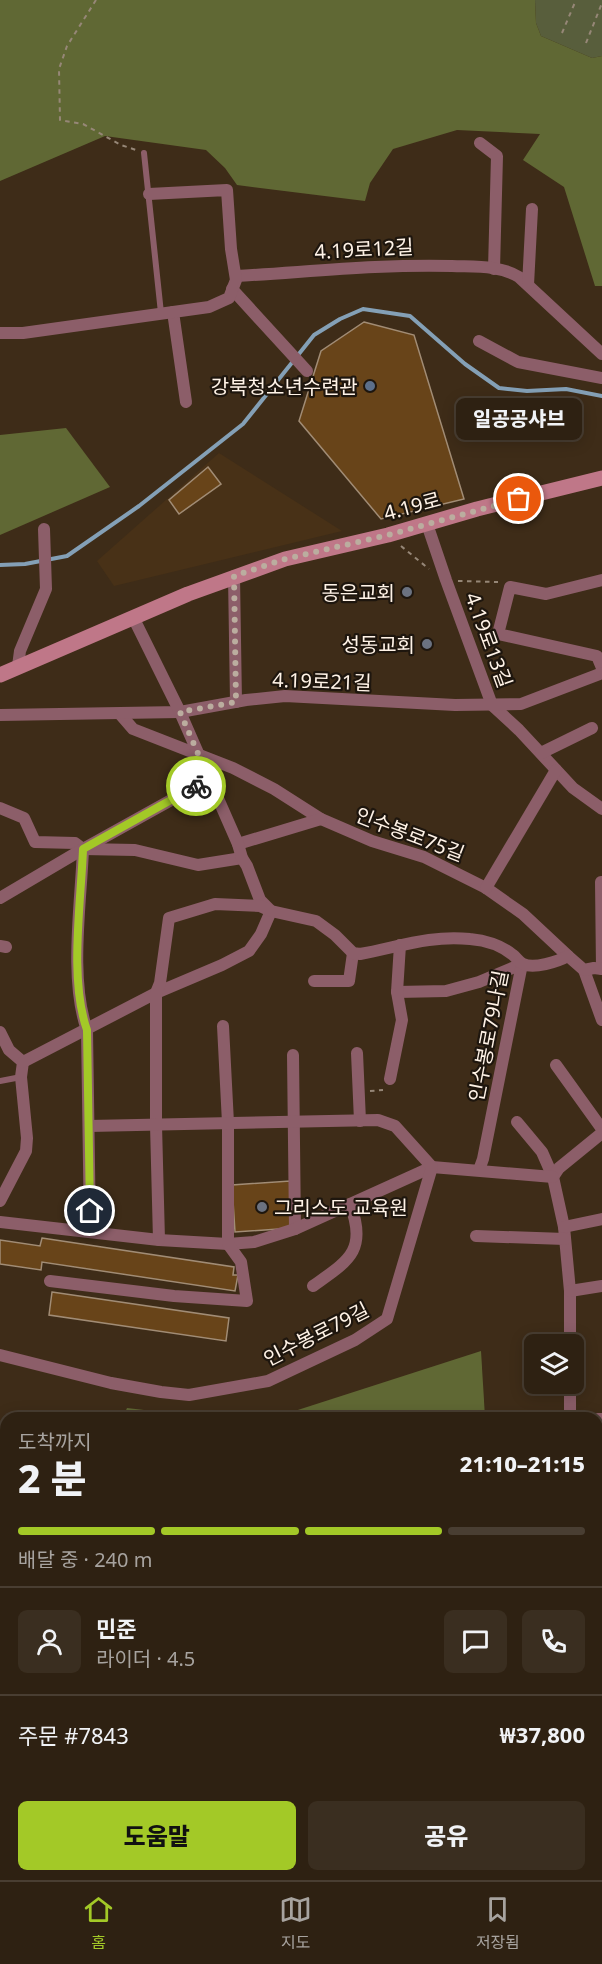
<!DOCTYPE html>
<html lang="ko">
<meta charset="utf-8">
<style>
body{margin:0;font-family:"Noto Sans","Noto Sans KR",sans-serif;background:#3a2e20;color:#f1f3f6;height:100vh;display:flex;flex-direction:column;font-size:22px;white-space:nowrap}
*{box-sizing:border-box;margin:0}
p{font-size:20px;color:#a7a39f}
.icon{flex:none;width:33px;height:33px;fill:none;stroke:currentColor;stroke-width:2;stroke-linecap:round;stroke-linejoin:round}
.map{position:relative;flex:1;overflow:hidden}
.details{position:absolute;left:0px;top:1412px;width:603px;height:470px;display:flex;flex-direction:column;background:#2e2112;border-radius:18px 18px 0 0;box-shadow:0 3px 15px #0003,0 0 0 2px #493e32}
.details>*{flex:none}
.tools{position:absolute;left:524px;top:1334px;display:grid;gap:12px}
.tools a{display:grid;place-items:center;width:60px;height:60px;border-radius:9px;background:#2e2112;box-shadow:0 3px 15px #0003,0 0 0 2px #493e32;font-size:30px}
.pin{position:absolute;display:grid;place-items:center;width:51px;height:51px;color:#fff;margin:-26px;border:3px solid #fff;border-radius:50%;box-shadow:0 2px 6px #0007}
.courier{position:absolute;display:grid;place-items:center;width:60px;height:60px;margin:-30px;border:4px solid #a3c927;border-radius:50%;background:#fff;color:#222;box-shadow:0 2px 8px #0007}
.bubble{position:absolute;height:42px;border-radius:9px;background:#2e2112;box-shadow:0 3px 15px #0003,0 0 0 2px #493e32;font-size:20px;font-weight:800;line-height:42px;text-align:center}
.overview em{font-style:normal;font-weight:800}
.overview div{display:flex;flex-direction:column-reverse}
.overview{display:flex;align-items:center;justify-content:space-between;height:102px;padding:0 18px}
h1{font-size:39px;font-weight:800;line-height:45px}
.bar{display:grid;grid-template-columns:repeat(4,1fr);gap:9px 6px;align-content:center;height:72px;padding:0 18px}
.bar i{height:8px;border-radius:4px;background:#493e32}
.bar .on{background:#a3c927}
.bar p{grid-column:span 4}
.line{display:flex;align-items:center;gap:15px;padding:0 18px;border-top:2px solid #493e32}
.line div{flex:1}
.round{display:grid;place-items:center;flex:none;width:63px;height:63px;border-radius:9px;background:#3a2e20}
.button{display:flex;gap:12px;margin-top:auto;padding:12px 18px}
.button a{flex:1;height:69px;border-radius:9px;background:#a3c927;color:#111;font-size:24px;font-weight:800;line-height:69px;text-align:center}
.button a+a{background:#3a2e20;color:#f1f3f6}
.tab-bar{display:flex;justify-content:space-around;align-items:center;height:84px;border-top:2px solid #493e32;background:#2e2112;font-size:16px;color:#a7a39f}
.tab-bar a{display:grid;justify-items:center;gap:3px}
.tab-bar .on{color:#a3c927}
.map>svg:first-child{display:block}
.built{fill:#483117}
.green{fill:#585e3c}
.forest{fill:#606834}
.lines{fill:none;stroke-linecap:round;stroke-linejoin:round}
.stream{stroke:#84a0b6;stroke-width:4}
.building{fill:#684419;stroke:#a18c75;stroke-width:1.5}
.path{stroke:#968777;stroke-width:2;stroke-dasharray:4.5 4.5;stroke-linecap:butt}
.lane{stroke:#8c5e69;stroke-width:6}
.street{stroke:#8c5e69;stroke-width:12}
.secondary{stroke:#bf7788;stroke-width:15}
.done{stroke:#bbad9f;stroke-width:6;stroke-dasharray:0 10.8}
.route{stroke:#a3c927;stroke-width:8}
.service-dot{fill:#5c6f8a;stroke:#1e160e;stroke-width:2}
.worship-dot{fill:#6b7280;stroke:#1e160e;stroke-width:2}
.labels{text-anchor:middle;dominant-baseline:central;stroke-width:4.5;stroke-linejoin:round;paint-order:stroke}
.street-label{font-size:20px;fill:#fff3e7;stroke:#1e160e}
.poi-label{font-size:20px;fill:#fff3e7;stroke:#1e160e;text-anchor:end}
</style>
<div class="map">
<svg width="602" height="1880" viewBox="0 0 602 1880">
<rect width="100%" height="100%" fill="#3e2c18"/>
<polygon class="built" points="219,453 342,531 114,586 97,561"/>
<polygon class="green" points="535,0 602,0 602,56 592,58 541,36 536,23"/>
<g class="forest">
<polygon points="0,0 535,0 536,23 541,36 592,58 602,56 602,286 595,286 564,187 523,160 540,134 457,130 393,149 370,183 365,201 237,185 225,168 206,150 105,136 0,181"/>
<polygon points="66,428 110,487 0,535 0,435"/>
<polygon points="481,1351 485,1417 276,1417"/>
<polygon points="127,1408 204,1417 123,1417"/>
<polygon points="0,1431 6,1433 6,1875 270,1875 272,1880 0,1880"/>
<polygon points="602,1616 602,1880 397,1880 396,1875 597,1875 597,1624"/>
</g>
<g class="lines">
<polyline class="stream" points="0,565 25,564 67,556 139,506 243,424 314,335 340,319 363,309 410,316 465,364 499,388 527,391 566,389 602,396"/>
</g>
<g class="building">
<polygon points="364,322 414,335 464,499 381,519 299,421 321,351"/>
<polygon points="208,467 221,484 179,514 169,500"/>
<polygon points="290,1181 293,1228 235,1232 232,1185"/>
<polygon points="42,1238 234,1267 233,1275 238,1275 235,1291 42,1262 41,1270 0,1264 0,1240 40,1246"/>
<polygon points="52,1292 229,1318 226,1341 49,1315"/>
</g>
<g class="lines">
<g class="path">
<polyline points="96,0 67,46 59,69 60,120 83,124 121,145 136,150"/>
<polyline points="562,33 576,0"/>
<polyline points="586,43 602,3"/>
<polyline points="401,546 429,569"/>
<polyline points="458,581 498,582"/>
<polyline points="370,1091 383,1090"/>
<polyline points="0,1690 6,1697"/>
<polyline points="138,1880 138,1875"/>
</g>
<g class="lane">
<polyline points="144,153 161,313"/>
<polyline points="0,1081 21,1077"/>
</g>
<g class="street">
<polyline points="480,143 497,156 494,269"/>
<path d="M236,276c72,-4 144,-12 216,-10 22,1 48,-1 67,11l83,77"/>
<polyline points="528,285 532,209"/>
<polyline points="232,289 307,371"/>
<polyline points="173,312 186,402"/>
<polyline points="0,333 23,333 209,307 229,298 236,280 231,249 227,190 149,194"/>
<polyline points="479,341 518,362 602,378"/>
<polyline points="427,524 446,580 492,705 519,730 573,788 602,809"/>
<polyline points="234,576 236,702"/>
<polyline points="602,580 546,594 510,587 498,634 597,656 602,668"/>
<polyline points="18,666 20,651 46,589 44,529"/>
<polyline points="120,714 133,729 233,768 274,789 321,819 372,841 424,857 486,888 523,914 568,956"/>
<polyline points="0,715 180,712 246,700 285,696 455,705 521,704 602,673"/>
<polyline points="541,753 592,728"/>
<polyline points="0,808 24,818 35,842 75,843 83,849 135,850 198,865 242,858"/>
<polyline points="238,844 321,819"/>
<path d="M83,849c-2,54 -14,130 4,181l3,202"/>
<polyline points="601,882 602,969"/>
<polyline points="486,888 556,770"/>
<polyline points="0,898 83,849 209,779"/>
<polyline points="0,946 6,947"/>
<polyline points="584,970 602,1020"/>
<polyline points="314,981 349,981 353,953"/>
<polyline points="397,992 446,991 479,982 522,964"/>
<polyline points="0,1032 9,1050 23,1062 21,1077 27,1138 26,1151 0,1201"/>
<polyline points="357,1053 360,1121"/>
<polyline points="293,1055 295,1229"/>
<polyline points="23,1062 156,993 222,965 249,951 261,934 271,911 260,900 247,866 242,858 238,844 180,712 133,617"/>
<polyline points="556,1065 602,1129"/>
<polyline points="390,1079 402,1020 397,992 400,945"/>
<polyline points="517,1122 542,1152 553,1177 564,1227 570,1291 570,1344"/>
<polyline points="479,1170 483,1159 522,964"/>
<polyline points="553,1177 559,1168 602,1133"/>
<polyline points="0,1222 159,1240 228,1244 254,1242 295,1229 432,1167 553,1177"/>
<polyline points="564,1227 602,1219"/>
<polyline points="476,1236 565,1239"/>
<path d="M159,1240l-3,-115v-132l4,-10 9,-65 46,-14 45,2 11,5 45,10 19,14 18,18 7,1c39,-7 69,-19 110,-15 14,1 31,6 43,16 3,2 6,7 10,9 11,5 34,-2 45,-8l16,14 10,-2 8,1"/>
<polyline points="50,1281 174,1296 247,1301 241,1262 228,1244 228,1123 223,1026"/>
<path d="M313,1286c35,-25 55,-35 37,-82"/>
<polyline points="570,1291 602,1286"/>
<polyline points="0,1355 111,1383 161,1392 189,1395 268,1381 355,1340 387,1319 432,1167 395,1126 378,1120 89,1126"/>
<polyline points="570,1383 570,1418"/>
<polyline points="597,1419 602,1419"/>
<polyline points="597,1489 602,1489"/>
<polyline points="372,1875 374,1880"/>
</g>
<polyline class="secondary" points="0,675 188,594 285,559 388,535 477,509 602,478"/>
</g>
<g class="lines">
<polyline class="done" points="196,786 209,779 180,712 236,702 234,576 285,559 388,535 519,499"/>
<path class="route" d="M90,1211l-3,-181c-18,-51 -6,-127 -4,-181l113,-63"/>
</g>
<circle class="service-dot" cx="370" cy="386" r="6"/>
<g class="worship-dot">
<circle cx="407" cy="592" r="6"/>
<circle cx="427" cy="644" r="6"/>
<circle cx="262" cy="1207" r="6"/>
</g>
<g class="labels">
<g class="street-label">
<text transform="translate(364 249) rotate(-3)">4.19로12길</text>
<text transform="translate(412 506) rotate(-15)">4.19로</text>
<text transform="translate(489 640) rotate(70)">4.19로13길</text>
<text transform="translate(322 681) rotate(2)">4.19로21길</text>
<text transform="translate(410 834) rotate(21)">인수봉로75길</text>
<text transform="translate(488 1036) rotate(-79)">인수봉로79나길</text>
<text transform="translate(316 1334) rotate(-27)">인수봉로79길</text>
</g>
<g class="poi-label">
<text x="358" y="386">강북청소년수련관</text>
<text x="395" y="592">동은교회</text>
<text x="415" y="644">성동교회</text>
<text x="274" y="1207" text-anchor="start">그리스도 교육원</text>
</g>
</g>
</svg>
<div class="tools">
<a><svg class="icon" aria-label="layers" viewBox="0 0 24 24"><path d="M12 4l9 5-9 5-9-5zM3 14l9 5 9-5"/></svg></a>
</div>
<div class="pin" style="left:519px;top:499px;background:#ea580c"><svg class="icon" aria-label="bag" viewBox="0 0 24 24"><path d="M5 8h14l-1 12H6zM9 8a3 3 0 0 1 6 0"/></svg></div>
<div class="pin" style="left:90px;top:1211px;background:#1f2937"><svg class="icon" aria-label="home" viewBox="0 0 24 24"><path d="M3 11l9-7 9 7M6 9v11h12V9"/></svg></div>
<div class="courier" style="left:196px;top:786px"><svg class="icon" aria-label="bike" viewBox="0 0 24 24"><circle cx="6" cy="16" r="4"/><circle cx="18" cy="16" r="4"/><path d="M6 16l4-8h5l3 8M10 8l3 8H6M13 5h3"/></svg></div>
<div class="bubble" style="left:456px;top:398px;width:126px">일공공샤브</div>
<section class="details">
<div class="overview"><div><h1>2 분</h1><p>도착까지</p></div><em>21:10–21:15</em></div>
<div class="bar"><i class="on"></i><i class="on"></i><i class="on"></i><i></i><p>배달 중 · 240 m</p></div>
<div class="line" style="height:108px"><a class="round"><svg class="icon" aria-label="person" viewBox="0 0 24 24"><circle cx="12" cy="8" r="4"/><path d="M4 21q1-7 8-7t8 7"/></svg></a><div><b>민준</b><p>라이더 · 4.5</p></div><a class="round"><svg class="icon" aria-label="chat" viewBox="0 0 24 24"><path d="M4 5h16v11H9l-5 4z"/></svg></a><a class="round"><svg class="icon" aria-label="phone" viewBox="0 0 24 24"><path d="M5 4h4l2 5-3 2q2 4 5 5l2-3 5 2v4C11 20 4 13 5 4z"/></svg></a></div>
<div class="line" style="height:78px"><div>주문 #7843</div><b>₩37,800</b></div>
<div class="button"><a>도움말</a><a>공유</a></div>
</section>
</div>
<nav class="tab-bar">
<a class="on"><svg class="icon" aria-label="home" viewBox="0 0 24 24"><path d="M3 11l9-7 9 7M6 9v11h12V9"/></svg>홈</a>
<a><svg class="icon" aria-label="map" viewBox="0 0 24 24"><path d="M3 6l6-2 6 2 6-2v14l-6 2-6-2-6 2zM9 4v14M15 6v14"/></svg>지도</a>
<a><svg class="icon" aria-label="saved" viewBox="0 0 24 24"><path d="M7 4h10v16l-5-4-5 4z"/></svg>저장됨</a>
</nav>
